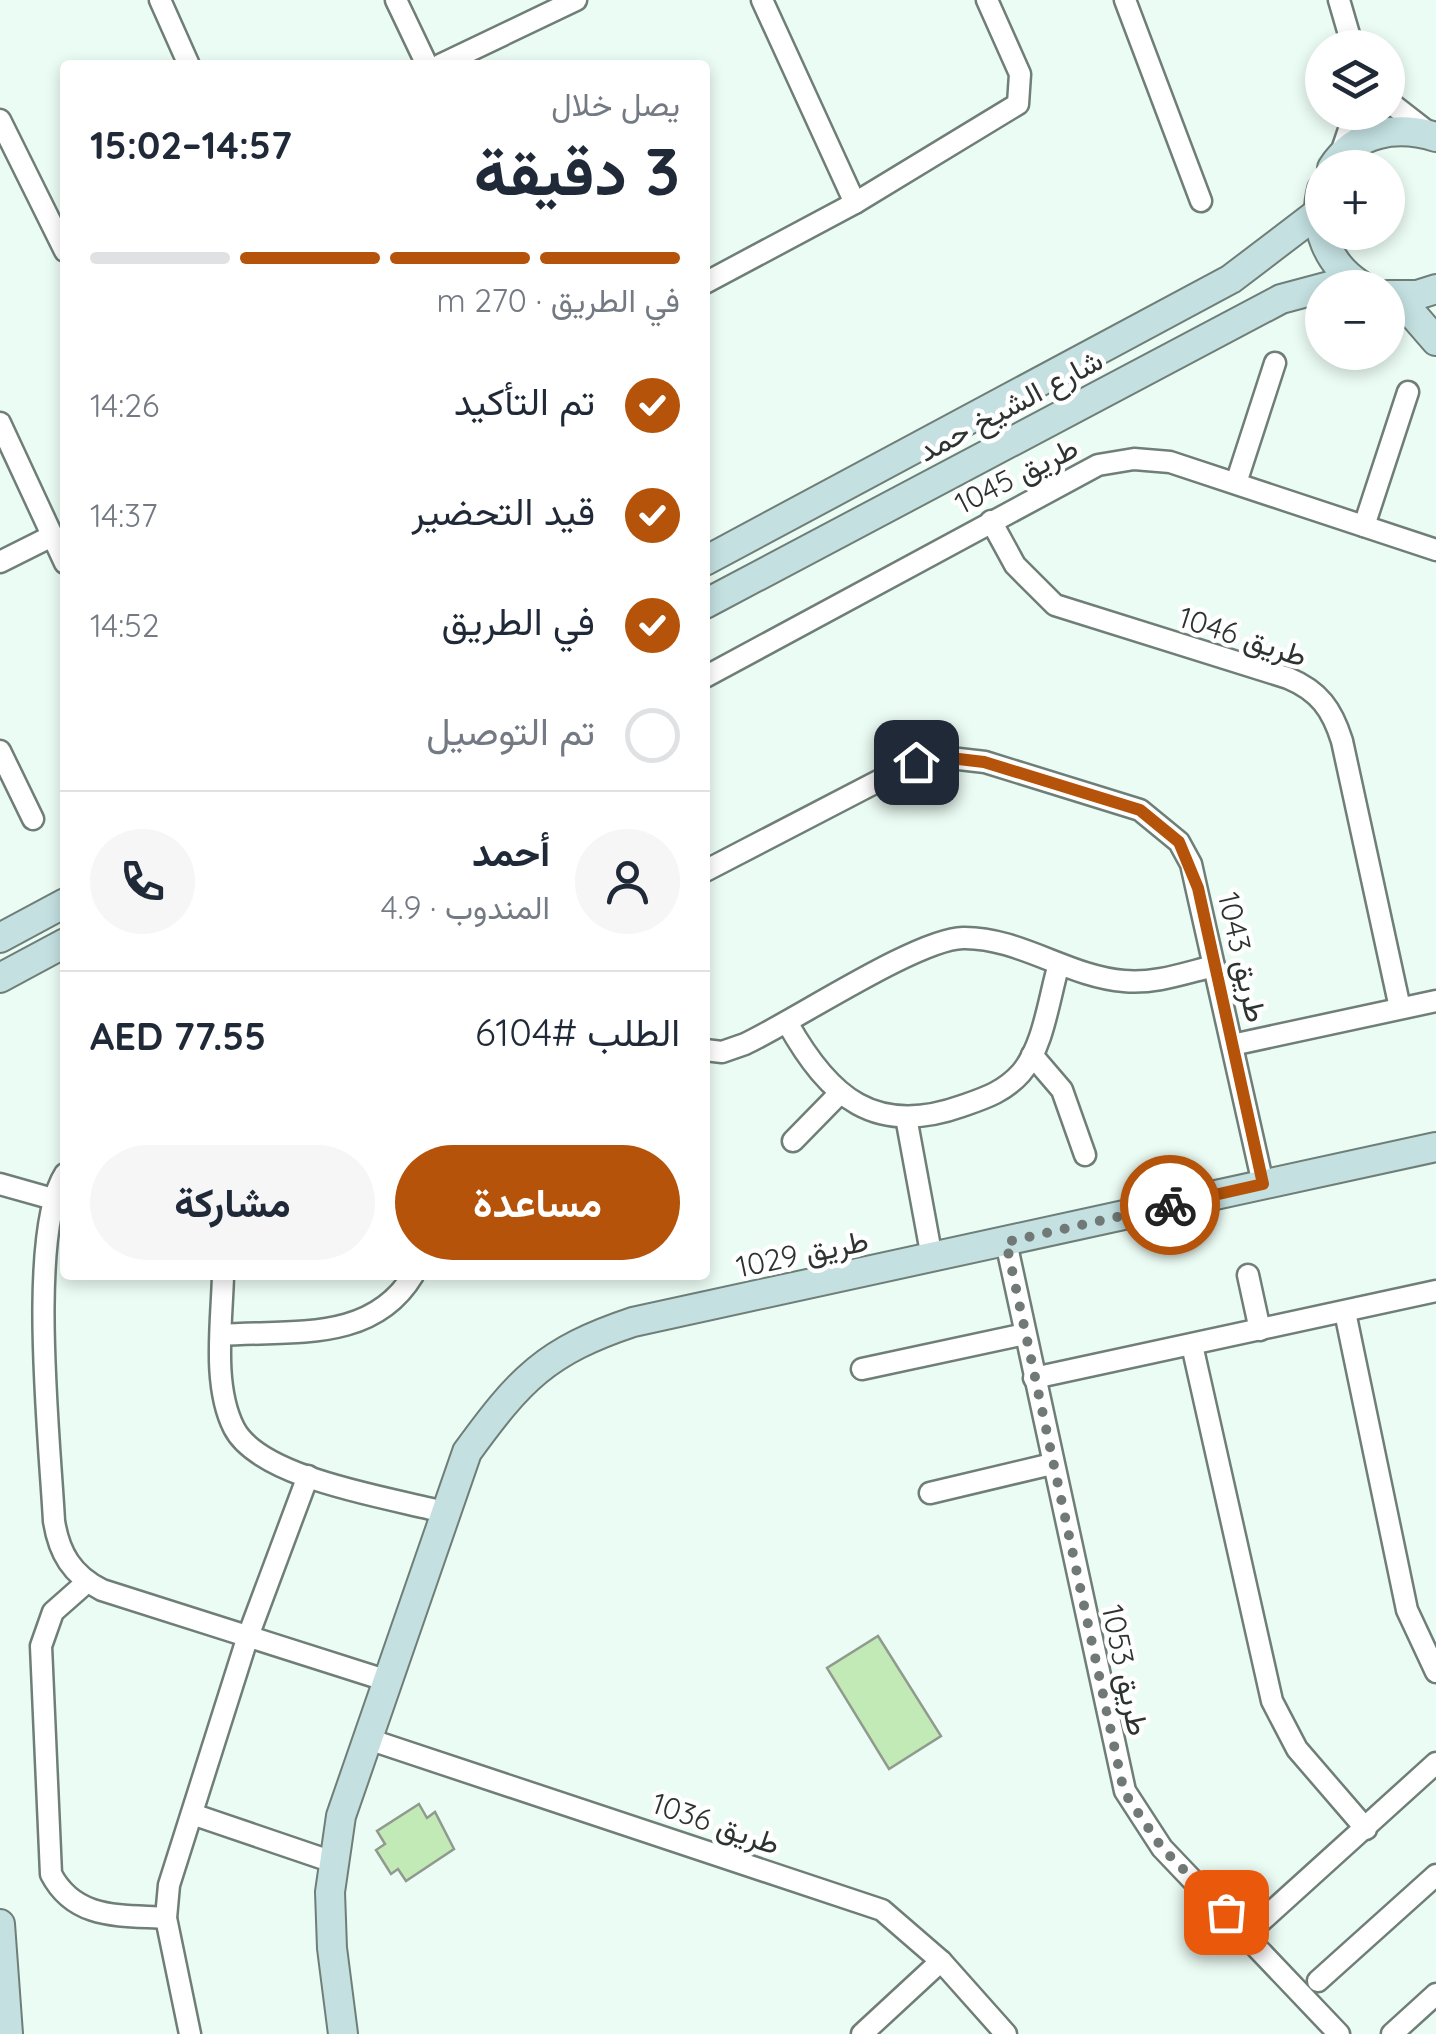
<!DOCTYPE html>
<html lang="ar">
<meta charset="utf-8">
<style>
body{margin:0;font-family:Quicksand,Vazirmatn,sans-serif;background:#f6f6f7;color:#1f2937;direction:rtl;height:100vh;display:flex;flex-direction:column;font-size:38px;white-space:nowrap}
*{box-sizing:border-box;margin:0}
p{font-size:32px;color:#747a83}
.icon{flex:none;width:55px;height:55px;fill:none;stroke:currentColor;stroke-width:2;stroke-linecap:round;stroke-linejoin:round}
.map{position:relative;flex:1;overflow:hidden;direction:ltr}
.sheet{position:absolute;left:60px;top:60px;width:650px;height:1220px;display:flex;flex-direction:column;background:#fff;border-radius:10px;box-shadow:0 5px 15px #0003;direction:rtl}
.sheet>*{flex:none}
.controls{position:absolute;left:1305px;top:30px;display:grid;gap:20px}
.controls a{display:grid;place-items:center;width:100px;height:100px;border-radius:50%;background:#fff;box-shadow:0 5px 15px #0003;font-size:50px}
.pin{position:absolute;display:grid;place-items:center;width:85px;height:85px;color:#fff;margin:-42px;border-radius:20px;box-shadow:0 5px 15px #0006}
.courier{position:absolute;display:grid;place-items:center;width:100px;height:100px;margin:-50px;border:8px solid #b45309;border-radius:50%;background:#fff;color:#222;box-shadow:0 2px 12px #0007}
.head em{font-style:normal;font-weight:700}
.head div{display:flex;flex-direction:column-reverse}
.head{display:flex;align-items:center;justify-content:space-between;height:170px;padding:0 30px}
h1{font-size:65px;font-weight:700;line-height:75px}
.bar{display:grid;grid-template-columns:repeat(4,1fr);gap:15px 10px;align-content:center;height:120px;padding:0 30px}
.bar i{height:12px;border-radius:8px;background:#e0e1e3}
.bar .active{background:#b45309}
.bar p{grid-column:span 4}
.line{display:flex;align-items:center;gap:25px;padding:0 30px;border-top:2px solid #e0e1e3}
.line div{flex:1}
.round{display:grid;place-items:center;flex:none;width:105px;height:105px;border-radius:52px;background:#f6f6f7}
ol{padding:0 30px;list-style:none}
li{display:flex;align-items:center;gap:30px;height:110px}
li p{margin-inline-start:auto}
li .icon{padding:10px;border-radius:50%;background:#b45309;color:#fff;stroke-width:4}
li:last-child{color:#747a83}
li i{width:55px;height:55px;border:5px solid #e0e1e3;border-radius:50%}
.button{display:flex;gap:20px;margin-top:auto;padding:20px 30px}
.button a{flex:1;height:115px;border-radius:60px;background:#b45309;color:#fff;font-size:40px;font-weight:700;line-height:115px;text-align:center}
.button a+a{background:#f6f6f7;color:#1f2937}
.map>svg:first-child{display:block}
.building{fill:#c2eab6;stroke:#919a8e;stroke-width:2.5}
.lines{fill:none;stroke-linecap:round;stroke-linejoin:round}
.street-casing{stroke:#6f7e77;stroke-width:25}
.secondary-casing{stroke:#6f7e77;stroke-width:32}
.street{stroke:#fff;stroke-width:20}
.secondary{stroke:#c4e0e1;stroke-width:28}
.done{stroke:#707975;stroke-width:10;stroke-dasharray:0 18}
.route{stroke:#b45309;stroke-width:12}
.labels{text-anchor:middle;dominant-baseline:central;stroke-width:9;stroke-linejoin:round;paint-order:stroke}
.street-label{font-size:30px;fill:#2d3330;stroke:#fff}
</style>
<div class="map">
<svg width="1436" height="2034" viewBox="0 0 1436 2034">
<rect width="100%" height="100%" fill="#ebfcf4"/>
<g class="building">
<polygon points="878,1636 941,1736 889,1769 827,1668"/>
<polygon points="419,1804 427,1818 435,1812 454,1849 406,1881 398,1869 391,1874 376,1850 385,1844 377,1831"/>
</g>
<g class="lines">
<defs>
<g id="street">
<polyline points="160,0 189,65"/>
<polyline points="396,0 427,65"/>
<polyline points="762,0 855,203"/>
<polyline points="1125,0 1201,201"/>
<polyline points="1339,0 1353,48"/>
<polyline points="440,65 576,0"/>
<polyline points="1388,101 1429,133"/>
<polyline points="0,120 65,251"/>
<polyline points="1341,153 1355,112"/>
<polyline points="705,283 855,203 1018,104 1020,74 987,0"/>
<polyline points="0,423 65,563"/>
<polyline points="1236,483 1275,363"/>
<path d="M991,521l24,44 40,40 233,73c31,13 44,31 54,63l58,267"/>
<polyline points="1364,526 1408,392"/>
<polyline points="0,562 52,536"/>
<polyline points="705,677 1098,465 1134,459 1170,462 1436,550"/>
<polyline points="0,751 33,819"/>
<polyline points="705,871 915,762 950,758 985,762 1140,810 1179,842 1191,864 1263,1184"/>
<path d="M788,1024c41,73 87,113 174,82 23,-8 42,-14 59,-33 23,-27 28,-76 38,-109"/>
<polyline points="1232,1045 1436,1001"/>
<path d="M705,1050l17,2 23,-8c51,-24 172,-105 218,-106 56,-1 106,39 161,43 31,3 61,-8 90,-15"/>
<polyline points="1032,1055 1062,1090 1085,1155"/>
<polyline points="906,1117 932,1258"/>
<polyline points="793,1141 839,1094"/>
<path d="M65,1174c-38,59 -15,270 -11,347 5,32 18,54 48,69l283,90"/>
<polyline points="0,1184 53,1199"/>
<polyline points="1006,1242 1125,1791 1162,1848 1339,2034"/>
<path d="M223,1275c-1,46 -11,110 11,153 26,51 157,70 210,84"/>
<polyline points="1248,1275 1260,1330"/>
<polyline points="1345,1312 1407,1610 1436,1672"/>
<path d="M221,1335c71,-5 151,8 192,-60"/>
<polyline points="1192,1345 1272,1701 1297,1749 1366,1829"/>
<polyline points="862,1369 1025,1334"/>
<polyline points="1034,1378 1436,1291"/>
<polyline points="930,1493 1052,1464"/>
<path d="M87,1582l-34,30 -12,34 10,228c24,46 69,41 115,44"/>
<polyline points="365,1738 882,1910 941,1961 1006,2034"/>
<polyline points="192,1814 333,1862"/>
<polyline points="1247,1934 1436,1763"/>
<polyline points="1318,1981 1436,1875"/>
<polyline points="190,2034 166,1918 169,1885 247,1639 308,1476"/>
<polyline points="862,2034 941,1961"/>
<polyline points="1392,2034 1436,1994"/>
</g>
<g id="secondary">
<path d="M1332,168c24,-37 65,-43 104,-31"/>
<path d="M1322,189c-10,38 6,76 40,97"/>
<polyline points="1388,295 1417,295 1436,289"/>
<polyline points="1397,296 1436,341"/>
<polyline points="705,561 1231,279 1319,212"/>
<polyline points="705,604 1281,299 1352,280"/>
<polyline points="0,938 65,903"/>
<polyline points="0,978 65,943"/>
<polyline points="0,1924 8,2034"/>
<path d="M343,2034l-11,-86 -2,-56 11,-76 126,-364c53,-73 79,-101 166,-130l803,-175"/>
</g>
</defs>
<use href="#street" class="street-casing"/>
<use href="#secondary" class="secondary-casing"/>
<use href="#street" class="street"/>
<use href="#secondary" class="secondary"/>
</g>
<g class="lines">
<polyline class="done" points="1170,1205 1006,1242 1124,1792 1162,1848 1226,1912"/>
<polyline class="route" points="916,762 950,758 984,762 1140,810 1179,842 1198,888 1263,1184 1170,1205"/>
</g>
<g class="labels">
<g class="street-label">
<text transform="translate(1010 405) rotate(-28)">شارع الشيخ حمد</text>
<text transform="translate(1016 475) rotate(-27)">طريق 1045</text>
<text transform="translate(1243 636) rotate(18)">طريق 1046</text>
<text transform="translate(1243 957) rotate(77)">طريق 1043</text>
<text transform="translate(802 1253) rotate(-12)">طريق 1029</text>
<text transform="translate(1126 1670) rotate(78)">طريق 1053</text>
<text transform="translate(716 1823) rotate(19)">طريق 1036</text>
</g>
</g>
</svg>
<div class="controls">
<a><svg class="icon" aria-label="layers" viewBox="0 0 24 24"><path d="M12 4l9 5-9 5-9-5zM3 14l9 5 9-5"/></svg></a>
<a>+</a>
<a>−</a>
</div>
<div class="pin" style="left:1226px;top:1912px;background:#ea580c"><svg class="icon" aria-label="bag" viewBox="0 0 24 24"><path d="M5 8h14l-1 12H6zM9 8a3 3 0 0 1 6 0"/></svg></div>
<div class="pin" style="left:916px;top:762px;background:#1f2937"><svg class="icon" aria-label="home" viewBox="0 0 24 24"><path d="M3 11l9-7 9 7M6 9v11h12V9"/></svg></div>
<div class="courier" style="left:1170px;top:1205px"><svg class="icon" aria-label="bike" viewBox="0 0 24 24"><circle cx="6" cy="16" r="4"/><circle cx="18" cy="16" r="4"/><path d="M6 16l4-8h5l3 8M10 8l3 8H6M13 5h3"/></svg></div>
<section class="sheet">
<div class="head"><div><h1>3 دقيقة</h1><p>يصل خلال</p></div><em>14:57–15:02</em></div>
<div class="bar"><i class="active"></i><i class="active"></i><i class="active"></i><i></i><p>في الطريق · 270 m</p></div>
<ol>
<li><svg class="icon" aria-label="check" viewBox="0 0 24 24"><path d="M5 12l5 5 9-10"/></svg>تم التأكيد<p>14:26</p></li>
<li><svg class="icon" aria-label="check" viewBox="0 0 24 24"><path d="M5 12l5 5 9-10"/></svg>قيد التحضير<p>14:37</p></li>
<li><svg class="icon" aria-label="check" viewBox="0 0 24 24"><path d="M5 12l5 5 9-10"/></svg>في الطريق<p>14:52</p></li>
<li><i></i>تم التوصيل</li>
</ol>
<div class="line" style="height:180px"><a class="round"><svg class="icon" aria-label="person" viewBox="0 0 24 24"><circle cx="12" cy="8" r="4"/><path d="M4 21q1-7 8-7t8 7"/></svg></a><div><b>أحمد</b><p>المندوب · 4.9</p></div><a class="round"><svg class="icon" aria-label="phone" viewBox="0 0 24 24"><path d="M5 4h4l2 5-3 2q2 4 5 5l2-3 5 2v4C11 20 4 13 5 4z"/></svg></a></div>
<div class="line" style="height:130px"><div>الطلب #6104</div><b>AED 77.55</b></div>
<div class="button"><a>مساعدة</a><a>مشاركة</a></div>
</section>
</div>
